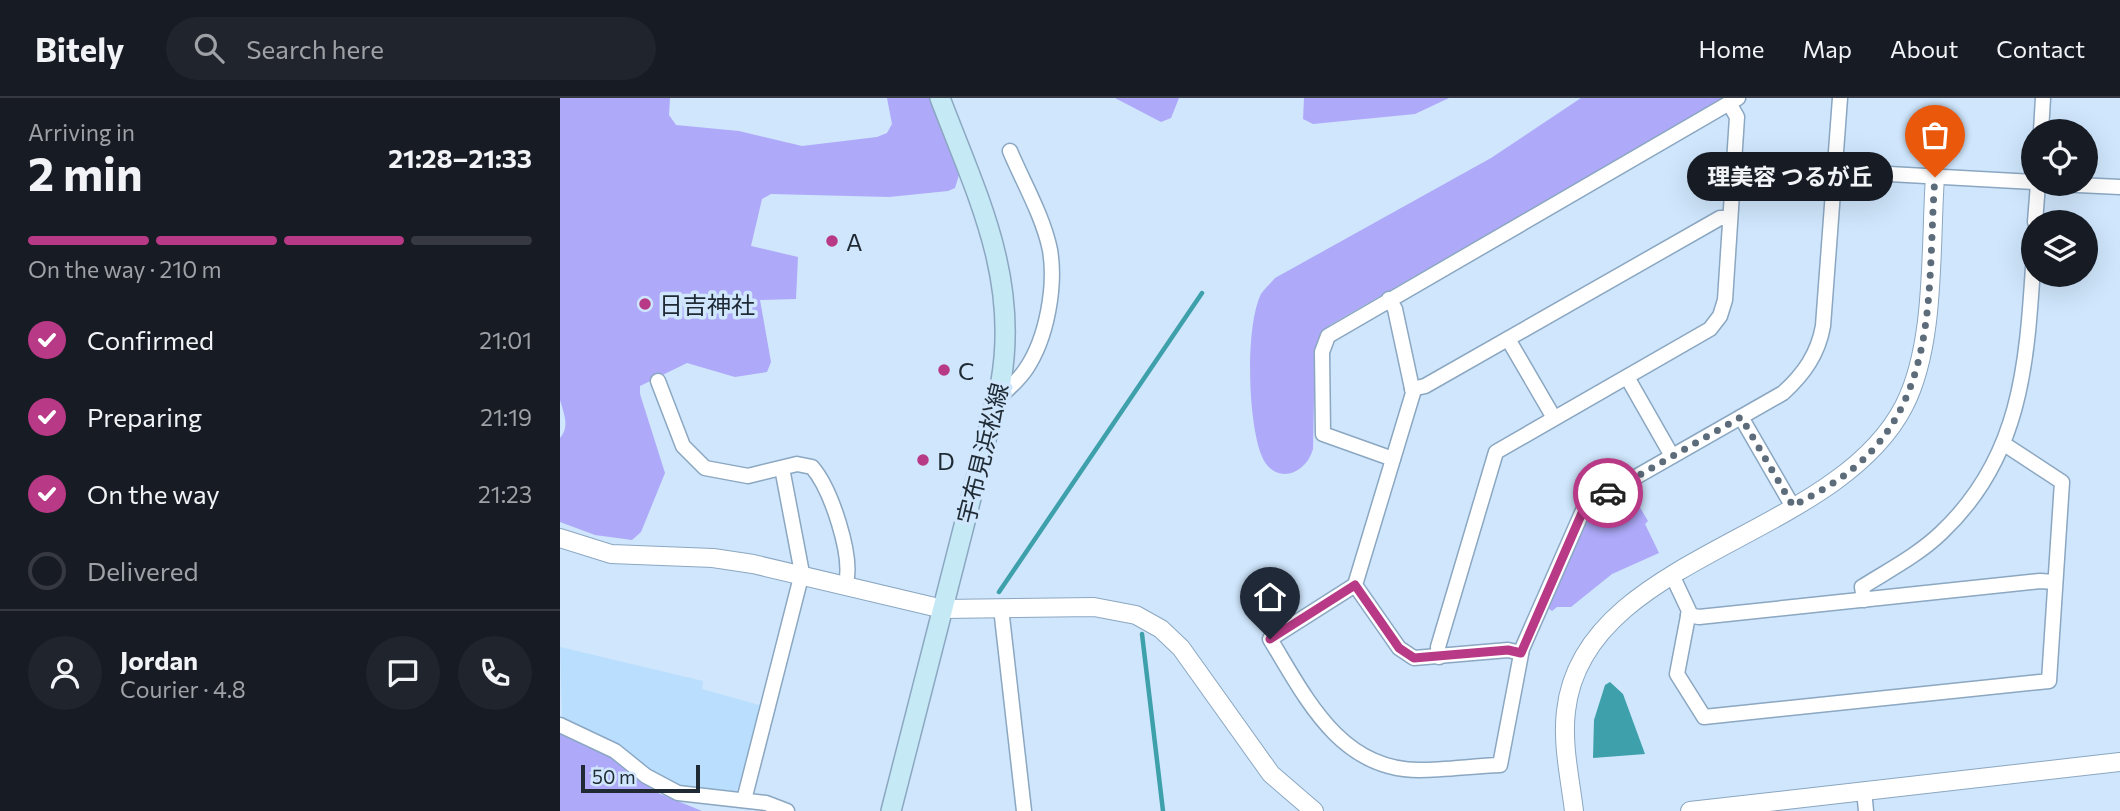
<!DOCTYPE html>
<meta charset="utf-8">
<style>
body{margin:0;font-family:Commissioner,"Noto Sans JP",sans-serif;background:#20242c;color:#f1f3f6;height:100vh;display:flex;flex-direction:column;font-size:26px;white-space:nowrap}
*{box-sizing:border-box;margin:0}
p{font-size:23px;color:#9ea1a6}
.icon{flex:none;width:38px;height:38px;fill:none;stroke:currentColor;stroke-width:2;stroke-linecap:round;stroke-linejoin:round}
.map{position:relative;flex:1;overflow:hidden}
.drawer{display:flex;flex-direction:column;background:#171b24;width:560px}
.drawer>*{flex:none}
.controls{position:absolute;left:1461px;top:21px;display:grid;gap:14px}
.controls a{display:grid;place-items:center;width:77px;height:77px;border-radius:50%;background:#171b24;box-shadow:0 7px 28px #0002;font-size:35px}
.scale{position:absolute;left:21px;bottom:18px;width:119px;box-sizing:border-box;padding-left:7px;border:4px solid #1f2a34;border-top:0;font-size:19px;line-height:24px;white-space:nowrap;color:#1f2a34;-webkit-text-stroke:5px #cfe6fc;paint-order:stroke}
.pin{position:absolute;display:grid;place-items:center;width:60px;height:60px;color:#fff;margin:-72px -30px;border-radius:50% 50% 50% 0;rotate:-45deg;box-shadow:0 0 7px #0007}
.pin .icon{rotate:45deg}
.courier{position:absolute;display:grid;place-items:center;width:70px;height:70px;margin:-35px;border:5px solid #b83985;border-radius:50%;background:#fff;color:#222;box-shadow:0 2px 9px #0007}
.bubble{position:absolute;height:49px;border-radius:24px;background:#171b24;box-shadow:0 7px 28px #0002;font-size:23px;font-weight:700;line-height:49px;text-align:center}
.head em{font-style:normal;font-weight:700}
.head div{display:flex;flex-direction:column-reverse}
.head{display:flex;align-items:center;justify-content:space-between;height:119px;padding:0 28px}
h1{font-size:46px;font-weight:700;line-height:52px}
.bar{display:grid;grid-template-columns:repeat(4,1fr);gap:10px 7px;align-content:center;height:84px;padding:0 28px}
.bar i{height:9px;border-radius:5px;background:#363941}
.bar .selected{background:#b83985}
.bar p{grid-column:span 4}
.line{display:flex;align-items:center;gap:18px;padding:0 28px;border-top:2px solid #363941}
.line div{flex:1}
.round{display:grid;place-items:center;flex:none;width:74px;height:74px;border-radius:37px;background:#20242c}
ol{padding:0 28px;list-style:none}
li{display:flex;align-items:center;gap:21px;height:77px}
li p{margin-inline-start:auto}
li .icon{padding:7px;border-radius:50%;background:#b83985;color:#fff;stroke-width:4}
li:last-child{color:#9ea1a6}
li i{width:38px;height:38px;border:4px solid #363941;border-radius:50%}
header{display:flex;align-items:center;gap:42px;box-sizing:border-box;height:98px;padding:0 35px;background:#171b24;border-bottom:2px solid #363941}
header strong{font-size:33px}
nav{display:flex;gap:38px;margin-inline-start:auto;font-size:24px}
.search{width:490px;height:63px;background:#20242c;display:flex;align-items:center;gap:18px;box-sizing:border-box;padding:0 24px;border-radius:38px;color:#9ea1a6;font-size:26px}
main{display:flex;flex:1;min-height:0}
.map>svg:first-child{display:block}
.built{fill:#badefe}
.green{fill:#aea9f9}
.water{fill:#3ea0ab}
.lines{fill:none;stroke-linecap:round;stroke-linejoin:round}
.stream{stroke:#3ea0ab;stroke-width:4.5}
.minor-casing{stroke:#8ba7c1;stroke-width:17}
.tertiary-casing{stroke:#8ba7c1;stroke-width:20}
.secondary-casing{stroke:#8ba7c1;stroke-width:22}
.minor{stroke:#fff;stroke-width:14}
.tertiary{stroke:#fff;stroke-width:18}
.secondary{stroke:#c6e9f6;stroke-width:19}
.done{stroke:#5d6c7a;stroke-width:7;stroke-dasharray:0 12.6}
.route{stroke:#b83985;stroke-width:9}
.poi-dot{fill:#b83985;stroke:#cfe6fc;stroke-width:2.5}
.labels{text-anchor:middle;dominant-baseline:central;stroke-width:7;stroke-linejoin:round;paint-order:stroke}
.poi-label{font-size:24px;fill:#1f2a34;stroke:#cfe6fc;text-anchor:start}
.street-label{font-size:24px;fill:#1f2a34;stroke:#cfe6fc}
</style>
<header>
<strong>Bitely</strong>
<div class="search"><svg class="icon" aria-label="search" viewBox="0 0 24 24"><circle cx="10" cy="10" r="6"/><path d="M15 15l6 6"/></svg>Search here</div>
<nav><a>Home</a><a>Map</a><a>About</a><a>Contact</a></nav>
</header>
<main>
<section class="drawer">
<div class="head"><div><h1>2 min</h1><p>Arriving in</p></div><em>21:28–21:33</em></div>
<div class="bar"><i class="selected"></i><i class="selected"></i><i class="selected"></i><i></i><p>On the way · 210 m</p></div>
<ol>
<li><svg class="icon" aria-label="check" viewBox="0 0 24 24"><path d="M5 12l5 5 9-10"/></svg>Confirmed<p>21:01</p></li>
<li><svg class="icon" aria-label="check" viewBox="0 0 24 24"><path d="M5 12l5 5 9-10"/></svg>Preparing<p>21:19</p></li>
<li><svg class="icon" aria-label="check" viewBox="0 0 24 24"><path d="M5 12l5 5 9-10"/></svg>On the way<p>21:23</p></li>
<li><i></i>Delivered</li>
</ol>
<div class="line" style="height:126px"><a class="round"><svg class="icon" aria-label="person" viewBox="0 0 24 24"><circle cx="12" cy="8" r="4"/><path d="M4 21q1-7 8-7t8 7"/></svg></a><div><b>Jordan</b><p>Courier · 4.8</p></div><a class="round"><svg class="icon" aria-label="chat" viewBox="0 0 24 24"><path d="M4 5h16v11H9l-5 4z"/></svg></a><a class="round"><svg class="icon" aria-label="phone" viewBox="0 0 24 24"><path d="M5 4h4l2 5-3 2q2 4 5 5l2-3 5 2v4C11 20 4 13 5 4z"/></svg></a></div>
</section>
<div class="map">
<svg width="1560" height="713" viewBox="0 0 1560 713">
<rect width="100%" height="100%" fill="#cfe6fc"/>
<polygon class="built" points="0,549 143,583 142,591 203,608 180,694 120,688 91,673 59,647 2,620"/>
<g class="green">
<path d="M0,0h110l-1,17 7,10 63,6 63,15 75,-9 10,-4 5,-9 -5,-26h43l29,77 -4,13 -7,3 -59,6 -118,-3 -9,5 -11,47 47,11 -2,42 -36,1 11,62 -4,10 -32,5 -48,-14 -47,23v8l25,79 -24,59 -9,8 -37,-5 -35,-13v-84c10,-11 4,-24 0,-38z"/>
<polygon points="555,0 619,0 611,20 601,24"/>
<polygon points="744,0 889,0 855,16 753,26 743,21"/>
<path d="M1021,0h143l-394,227 -8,7 -7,19 -2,98c-8,28 -41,36 -52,5 -13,-34 -16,-127 0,-160 4,-6 10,-11 14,-16l216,-120z"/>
<polygon points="1069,391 1088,423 1085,426 1099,455 1052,476 1011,509 997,509 992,513 988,510 1027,420"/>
<polygon points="0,635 51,659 98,695 142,713 0,713"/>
</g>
<polygon class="water" points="1050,584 1063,596 1085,656 1033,660 1034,622 1045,587"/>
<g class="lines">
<g class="stream">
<polyline points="439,494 642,195"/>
<polyline points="582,536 603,713"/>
</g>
<defs>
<g id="minor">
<polyline points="1481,33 1483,0"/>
<polyline points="1275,73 1474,84"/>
<polyline points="1497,86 1560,89"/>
<polyline points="1475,124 1478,86"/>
<polyline points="829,201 835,211 853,295 795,487 839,550 854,560 948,552 961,555"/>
<polyline points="948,241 994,320"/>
<polyline points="1067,279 1112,358"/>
<path d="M98,283l25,65 22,22 43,8 49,-12 15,3c19,22 41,88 34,116"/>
<polyline points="852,291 865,288 1160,120 1170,120"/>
<path d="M437,301c10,-9 21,-18 29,-30 21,-31 30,-83 24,-119 -7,-34 -27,-68 -40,-99"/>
<polyline points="1181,319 1233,409"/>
<polyline points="833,361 763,336 762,254 768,238 1178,0"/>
<polyline points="1113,479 1129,513 1117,576 1144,619 1489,583 1502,384 1444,346"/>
<path d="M795,487l-85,54c36,59 70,131 149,131 27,0 54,-4 81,-5l22,-116 63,-143 198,-113c21,-19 35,-39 40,-67l17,-228"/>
<path d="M1304,502l-2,-13c27,-17 56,-32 79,-54 83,-78 86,-175 93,-281"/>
<polyline points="441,510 464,713"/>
<polyline points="1128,517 1139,519 1480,483 1495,484"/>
<polyline points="879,559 878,549 936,354 1150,231 1160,218 1165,202 1177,19 1169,5"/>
<polyline points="0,627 55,653 86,678 118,695 206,705 227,713"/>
<polyline points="1304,692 1306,713"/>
<polyline points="184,702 242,475 222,370"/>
</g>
<g id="tertiary">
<polyline points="0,440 51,456 153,460 193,466 383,511 534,509 576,517 601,531 621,550 711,676 754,713"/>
<path d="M1014,713c-4,-33 -12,-67 -8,-100 17,-156 269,-171 338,-305 32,-62 26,-159 31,-229"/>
<polyline points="1130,713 1560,664"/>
</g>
<path id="secondary" d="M331,713l110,-430c18,-105 -25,-188 -61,-283"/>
</defs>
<use href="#minor" class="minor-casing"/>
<use href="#tertiary" class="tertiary-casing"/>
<use href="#secondary" class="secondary-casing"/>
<use href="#minor" class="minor"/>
<use href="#tertiary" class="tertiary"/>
<use href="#secondary" class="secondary"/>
</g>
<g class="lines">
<path class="done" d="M1048,395l133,-76 52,89c21,-12 44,-23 63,-40 85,-73 71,-188 79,-289"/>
<polyline class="route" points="710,541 795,487 839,550 854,560 948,552 961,555 1025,408 1048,395"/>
</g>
<g class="poi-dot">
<circle cx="272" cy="143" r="7"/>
<circle cx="85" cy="206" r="7"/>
<circle cx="384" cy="272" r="7"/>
<circle cx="363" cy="362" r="7"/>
</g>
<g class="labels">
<g class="poi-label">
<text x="286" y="143">A</text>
<text x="99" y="206">日吉神社</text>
<text x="398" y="272">C</text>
<text x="377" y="362">D</text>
</g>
<g class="street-label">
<text transform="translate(422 355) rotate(-76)">宇布見浜松線</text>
</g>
</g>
</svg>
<div class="controls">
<a><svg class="icon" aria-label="locate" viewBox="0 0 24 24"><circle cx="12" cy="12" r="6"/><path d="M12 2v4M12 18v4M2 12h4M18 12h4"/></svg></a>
<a><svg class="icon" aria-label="layers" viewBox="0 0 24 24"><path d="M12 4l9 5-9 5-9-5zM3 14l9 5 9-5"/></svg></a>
</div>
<div class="scale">50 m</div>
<div class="pin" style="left:1375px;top:79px;background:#ea580c"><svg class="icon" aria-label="bag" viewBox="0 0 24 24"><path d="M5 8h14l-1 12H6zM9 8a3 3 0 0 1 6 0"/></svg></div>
<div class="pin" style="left:710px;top:541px;background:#1f2937"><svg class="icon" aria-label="home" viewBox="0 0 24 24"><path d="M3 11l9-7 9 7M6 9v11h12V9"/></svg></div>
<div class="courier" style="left:1048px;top:395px"><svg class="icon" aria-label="car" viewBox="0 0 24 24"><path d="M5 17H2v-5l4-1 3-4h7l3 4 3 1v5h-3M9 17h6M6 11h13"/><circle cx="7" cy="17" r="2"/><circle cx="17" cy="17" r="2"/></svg></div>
<div class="bubble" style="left:1127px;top:54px;width:206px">理美容 つるが丘</div>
</div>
</main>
